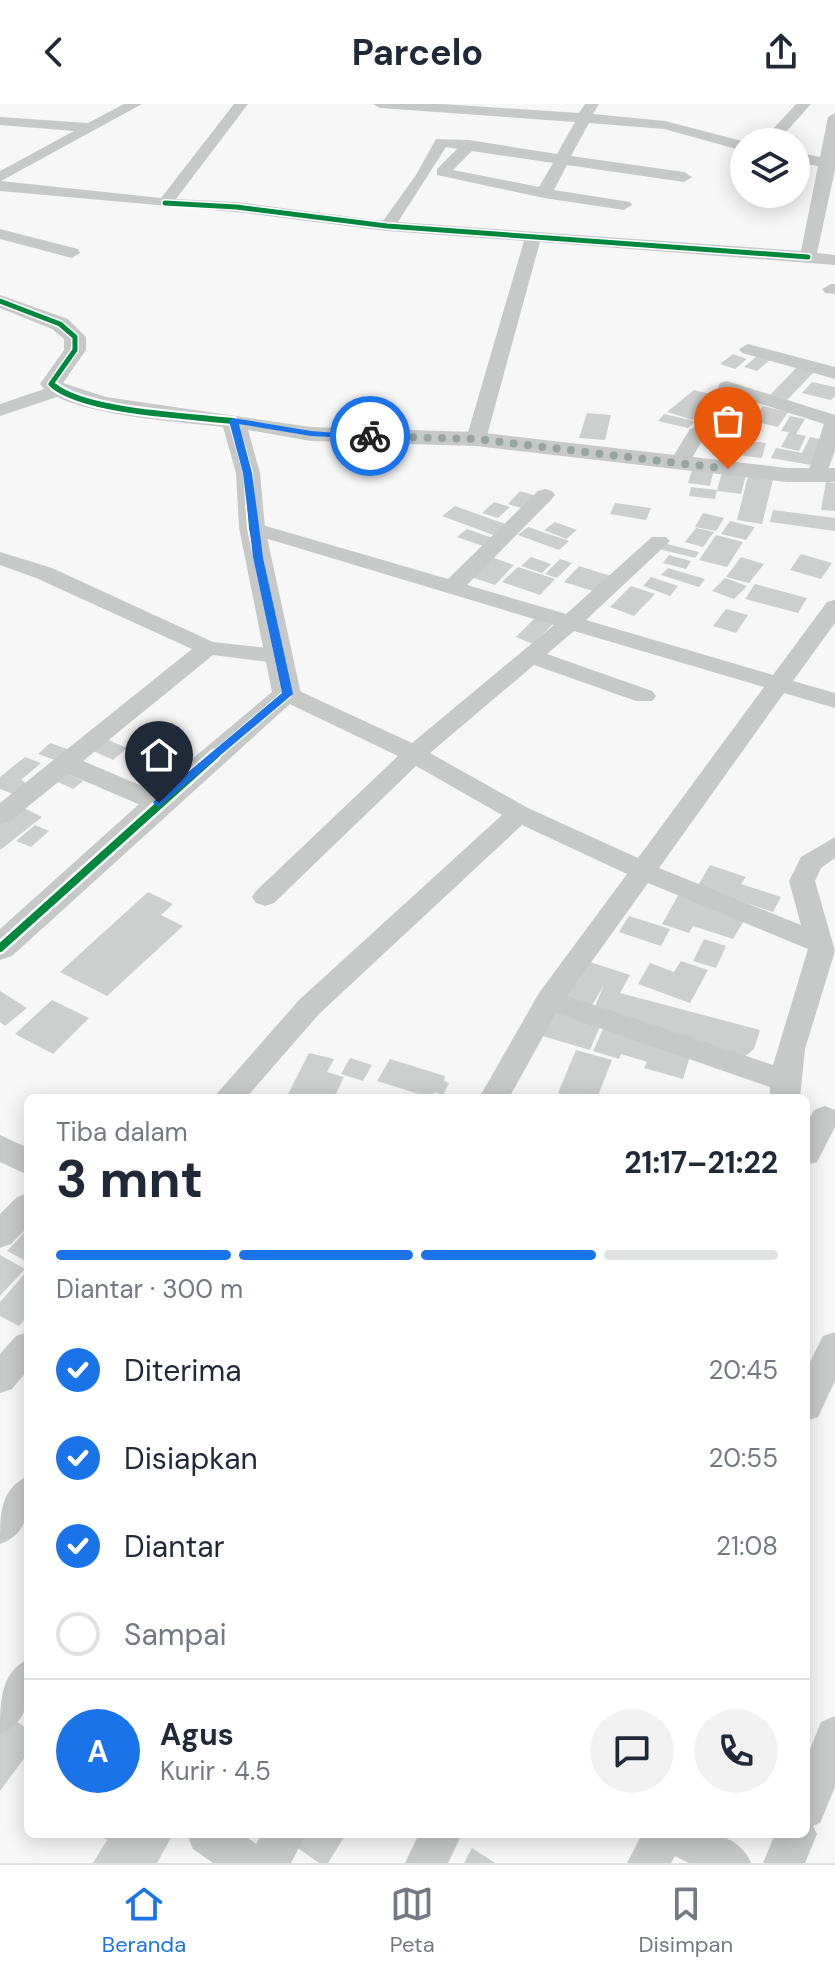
<!DOCTYPE html>
<html lang="id">
<meta charset="utf-8">
<style>
body{margin:0;font-family:"DM Sans",sans-serif;background:#f2f2f3;color:#1f2937;height:100vh;display:flex;flex-direction:column;font-size:30px;white-space:nowrap}
*{box-sizing:border-box;margin:0}
p{font-size:26px;color:#747a83}
.icon{flex:none;width:44px;height:44px;fill:none;stroke:currentColor;stroke-width:2;stroke-linecap:round;stroke-linejoin:round}
.map{position:relative;flex:1;overflow:hidden}
.side{position:absolute;left:24px;top:990px;width:786px;height:744px;display:flex;flex-direction:column;background:#fff;border-radius:12px;box-shadow:0 4px 20px #0003}
.side>*{flex:none}
.buttons{position:absolute;left:730px;top:24px;display:grid;gap:16px}
.buttons a{display:grid;place-items:center;width:80px;height:80px;border-radius:50%;background:#fff;box-shadow:0 4px 20px #0003;font-size:40px}
.pin{position:absolute;display:grid;place-items:center;width:68px;height:68px;color:#fff;margin:-82px -34px;border-radius:50% 50% 50% 0;rotate:-45deg;box-shadow:0 0 8px #0007}
.pin .icon{rotate:45deg}
.courier{position:absolute;display:grid;place-items:center;width:80px;height:80px;margin:-40px;border:6px solid #1a73e8;border-radius:50%;background:#fff;color:#222;box-shadow:0 2px 10px #0007}
.overview em{font-style:normal;font-weight:700}
.overview div{display:flex;flex-direction:column-reverse}
.overview{display:flex;align-items:center;justify-content:space-between;height:136px;padding:0 32px}
h1{font-size:52px;font-weight:700;line-height:60px}
.bar{display:grid;grid-template-columns:repeat(4,1fr);gap:12px 8px;align-content:center;height:96px;padding:0 32px}
.bar i{height:10px;border-radius:6px;background:#e0e1e3}
.bar .on{background:#1a73e8}
.bar p{grid-column:span 4}
.line{display:flex;align-items:center;gap:20px;padding:0 32px;border-top:2px solid #e0e1e3}
.line div{flex:1}
.round{display:grid;place-items:center;flex:none;width:84px;height:84px;border-radius:42px;background:#f2f2f3}
ol{padding:0 32px;list-style:none}
li{display:flex;align-items:center;gap:24px;height:88px}
li p{margin-inline-start:auto}
li .icon{padding:8px;border-radius:50%;background:#1a73e8;color:#fff;stroke-width:4}
li:last-child{color:#747a83}
li i{width:44px;height:44px;border:4px solid #e0e1e3;border-radius:50%}
header{display:flex;justify-content:space-between;align-items:center;height:104px;padding:0 32px;background:#fff;font-size:36px;font-weight:700}
.tabs{display:flex;justify-content:space-around;align-items:center;height:112px;border-top:2px solid #e0e1e3;background:#fff;font-size:22px;color:#747a83}
.tabs a{display:grid;justify-items:center;gap:4px}
.tabs .on{color:#1a73e8}
.map>svg:first-child{display:block}
.building{fill:#cccfce}
.lines{fill:none;stroke-linecap:round;stroke-linejoin:round}
.minor{fill:#c7c9c8;fill-rule:evenodd}
.tertiary{fill:#c7c9c8;fill-rule:evenodd}
.cycleway-far2-casing{stroke:#fff;stroke-width:8}
.cycleway-far1-casing{stroke:#fff;stroke-width:10}
.cycleway-casing{stroke:#fff;stroke-width:13}
.cycleway-far2{stroke:#00873e;stroke-width:5}
.cycleway-far1{stroke:#00873e;stroke-width:6}
.cycleway{stroke:#00873e;stroke-width:8}
.route{fill:#1a73e8}
.done{stroke:#95a5a1;stroke-width:8;stroke-dasharray:0 14.4}
</style>
<header><svg class="icon" aria-label="back" viewBox="0 0 24 24"><path d="M15 5l-7 7 7 7"/></svg>Parcelo<svg class="icon" aria-label="share" viewBox="0 0 24 24"><path d="M12 15V3M7 8l5-5 5 5M5 13v7h14v-7"/></svg></header>
<div class="map">
<svg width="835" height="1759" viewBox="0 0 835 1759">
<rect width="100%" height="100%" fill="#f7f7f7"/>
<g class="building">
<polygon points="733,250 747,255 735,265 720,260"/>
<polygon points="757,252 770,256 757,267 744,263"/>
<polygon points="799,261 816,266 787,296 770,291"/>
<polygon points="812,278 835,283 835,292 831,296 802,289"/>
<polygon points="694,286 714,291 693,316 667,308"/>
<polygon points="715,300 751,308 745,317 709,309"/>
<polygon points="763,302 788,308 778,323 752,317"/>
<polygon points="587,309 611,311 605,336 579,334"/>
<polygon points="664,310 690,316 694,318 688,324 658,317"/>
<polygon points="707,311 730,317 723,326 701,321"/>
<polygon points="790,312 805,315 796,330 806,332 799,347 781,343 789,328 781,327"/>
<polygon points="732,316 753,320 739,351 718,347"/>
<polygon points="810,333 824,336 811,361 771,354 776,344 802,349"/>
<polygon points="748,337 766,339 762,354 743,352"/>
<polygon points="693,363 714,365 710,382 688,379"/>
<polygon points="722,368 746,371 741,390 717,387"/>
<polygon points="749,368 774,372 762,420 737,416"/>
<polygon points="826,378 835,379 835,407 821,406"/>
<polygon points="691,383 717,386 715,395 689,392"/>
<polygon points="520,387 537,392 525,405 508,400"/>
<polygon points="494,398 510,403 498,414 482,409"/>
<polygon points="615,399 651,404 646,416 610,410"/>
<polygon points="455,402 508,421 496,432 442,412"/>
<polygon points="773,406 835,414 835,427 770,418"/>
<polygon points="703,409 724,414 716,427 695,423"/>
<polygon points="730,417 755,423 746,436 721,430"/>
<polygon points="555,418 577,426 566,435 544,426"/>
<polygon points="528,423 569,437 559,446 518,431"/>
<polygon points="696,424 714,428 703,443 685,438"/>
<polygon points="467,425 496,435 486,443 457,433"/>
<polygon points="716,431 743,438 727,463 699,456"/>
<polygon points="663,439 699,448 695,454 659,445"/>
<polygon points="801,450 832,459 821,475 790,466"/>
<polygon points="669,451 691,457 686,465 663,459"/>
<polygon points="488,452 514,461 495,481 468,472"/>
<polygon points="531,453 551,460 542,469 521,462"/>
<polygon points="741,453 764,460 749,479 726,473"/>
<polygon points="560,455 572,459 557,474 545,470"/>
<polygon points="579,462 611,472 596,488 564,478"/>
<polygon points="518,463 555,475 540,491 502,478"/>
<polygon points="668,464 705,475 699,483 661,471"/>
<polygon points="651,473 678,482 670,492 643,482"/>
<polygon points="725,474 747,482 734,495 712,487"/>
<polygon points="755,480 807,494 798,509 745,495"/>
<polygon points="631,482 655,490 634,512 610,503"/>
<polygon points="726,505 748,511 736,529 713,522"/>
<polygon points="535,514 553,520 533,540 516,533"/>
<polygon points="106,635 127,644 113,656 91,646"/>
<polygon points="50,639 70,646 58,657 38,650"/>
<polygon points="25,653 41,659 21,676 26,679 13,690 0,685 0,673"/>
<polygon points="155,656 170,663 150,679 135,672"/>
<polygon points="62,667 83,677 73,685 52,675"/>
<polygon points="20,702 42,713 0,746 0,719"/>
<polygon points="35,721 49,727 31,743 16,737"/>
<polygon points="710,761 746,773 741,780 781,793 773,808 697,783"/>
<polygon points="148,788 173,800 161,811 183,822 107,892 60,868"/>
<polygon points="679,790 745,815 733,835 693,822 689,829 662,820"/>
<polygon points="629,812 670,825 661,842 619,828"/>
<polygon points="704,835 726,842 716,864 693,857"/>
<polygon points="587,857 630,871 620,889 760,926 754,945 738,958 692,946 683,975 644,964 647,958 621,950 619,955 593,947 604,923 593,907 604,881 591,903 562,893"/>
<polygon points="681,857 708,866 690,899 638,880 650,859 674,868"/>
<polygon points="0,887 27,904 5,922 0,918"/>
<polygon points="52,896 89,914 53,950 15,930"/>
<polygon points="553,905 601,920 590,946 539,931"/>
<polygon points="576,946 612,956 597,994 578,994 558,989"/>
<polygon points="309,949 334,955 327,968 344,973 334,994 286,994"/>
<polygon points="350,954 372,961 363,977 341,970"/>
<polygon points="390,955 445,972 444,977 449,979 443,991 435,988 432,994 377,977"/>
<polygon points="28,1124 28,1158 7,1147"/>
<polygon points="0,1151 25,1165 0,1192"/>
<polygon points="28,1166 28,1211 19,1222 0,1212 0,1198"/>
<polygon points="7,1611 28,1625 28,1649 0,1687 0,1620"/>
<polygon points="96,1730 173,1730 157,1759 93,1759 107,1736"/>
<polygon points="303,1730 346,1730 328,1759 319,1759 295,1742"/>
<polygon points="472,1744 495,1759 464,1759"/>
</g>
<g class="lines">
<g class="minor">
<path d="M124,0h18l-141,77 160,17 73,-94h14l-72,95 60,3 147,19 33,-46 20,-36 33,1 88,14 18,-32 -195,-14 -7,-4h70l136,9 6,-9h14l-6,10 72,7 81,21 -2,9 -80,-22 -75,-6 -18,33 113,16 8,5 -8,5 -117,-17 -13,25 76,12 2,3 -8,5 -80,-12 -107,-23v-6l20,-20 -11,-2 -48,75 403,29 17,-85 -22,-4v-10l24,5 8,-40 7,-4v57l-18,83 18,2v10l-295,-23 -54,197 -10,6 -10,-6 58,-198 -137,-10 -151,-19 -236,-21v-20l74,-40 -74,-6v-8l88,6zM472,47l81,12 -14,24 -86,-17z"/>
<polygon points="796,0 811,0 777,38 761,38"/>
<polygon points="0,125 78,145 80,149 72,154 0,135"/>
<polygon points="831,180 835,180 835,190 825,189 822,185"/>
<polygon points="748,240 835,263 835,275 742,249 739,245"/>
<polygon points="727,277 835,311 835,347 824,376 817,378 807,372 824,320 720,287 718,283 720,279"/>
<polygon points="56,281 65,287 63,291 0,312 0,300"/>
<polygon points="697,323 707,329 689,359 686,363 672,363 669,359 690,325"/>
<path d="M545,385l7,2 3,4 -3,4 -85,86 99,29 86,-77h14l4,4 -4,4 -80,75 187,55 54,-73 8,-2v23l-42,58 42,12v15l-51,-15 -125,175 142,57 -12,-44 12,-24 34,-20v21l-14,10 -6,13 20,70 -30,98 -5,49h-30v-11l-214,-74 -47,85h-30l60,-105 88,-119 -105,-49 -203,189 -73,84h-33l86,-98 203,-185 -86,-49 -142,137 -9,3 -9,-3 -4,-6 4,-6 142,-135 -119,-57 -4,-5 4,-5h16l117,54 142,-118 -309,-93 -3,-4 10,-6 196,57 90,-88zM574,527l190,56 -126,171 -110,-50 -98,-55 104,-88 102,36h16l4,-5 -4,-5 -105,-37zM648,779l160,66 -35,116 -206,-69z"/>
<polygon points="0,448 52,464 213,538 277,545 285,547 288,552 285,557 277,559 213,551 83,657 168,693 172,699 168,705 150,705 68,670 9,718 0,720 0,699 192,545 36,474 0,461"/>
<polygon points="825,1002 835,1006 835,1023 817,1058 806,1061 806,1021 814,1006"/>
<polygon points="0,1031 28,1044 28,1071 0,1058"/>
<polygon points="28,1089 28,1123 11,1140 0,1144 0,1110 17,1093"/>
<polygon points="28,1228 28,1266 12,1285 0,1289 0,1250 16,1232"/>
<polygon points="835,1228 835,1277 818,1313 806,1317 806,1266 823,1232"/>
<path d="M28,1372c0,30 4,56 -28,68 0,-30 0,-55 28,-68z"/>
<path d="M28,1555c0,31 6,61 -28,75 0,-32 0,-61 28,-75z"/>
<polygon points="835,1612 835,1683 820,1719 813,1722 817,1730 805,1759 763,1759 775,1730 806,1730 806,1655 821,1618"/>
<polygon points="187,1730 243,1730 256,1740 262,1730 306,1730 291,1759 213,1759 193,1745"/>
<polygon points="419,1730 462,1730 448,1759 405,1759"/>
<path d="M642,1730c36,0 92,-12 109,29h-62l-14,-7 -4,7h-44z"/>
</g>
<path class="tertiary" d="M0,191l68,24 18,18v13l-23,33 43,14 205,30 165,5 311,36h48v14h-48l-311,-36 -165,-5 -63,-11 12,43 5,55 36,166 -289,262 -12,4v-31l148,-133 124,-104 -33,-164 -3,-55 -13,-46c-40,-5 -161,-12 -183,-43l24,-34v-11l-12,-10 -52,-21z"/>
<defs>
<g id="cycleway-far2">
<polyline points="165,99 236,103 387,122 808,153"/>
<polyline points="0,197 60,220 75,233 75,246 51,280 56,284"/>
</g>
<path id="cycleway-far1" d="M54,282c32,26 136,30 179,35l15,52 4,55 35,166 -74,63"/>
<polyline id="cycleway" points="0,844 215,651"/>
</defs>
<use href="#cycleway-far2" class="cycleway-far2-casing"/>
<use href="#cycleway-far1" class="cycleway-far1-casing"/>
<use href="#cycleway" class="cycleway-casing"/>
<use href="#cycleway-far2" class="cycleway-far2"/>
<use href="#cycleway-far1" class="cycleway-far1"/>
<use href="#cycleway" class="cycleway"/>
</g>
<polygon class="route" points="233,314 311,327 374,332 370,335 311,332 239,320 252,369 263,453 293,590 159,703 153,699 155,696 282,589 253,453 243,369 229,317"/>
<g class="lines">
<polyline class="done" points="370,332 476,335 728,365"/>
</g>
</svg>
<div class="buttons">
<a><svg class="icon" aria-label="layers" viewBox="0 0 24 24"><path d="M12 4l9 5-9 5-9-5zM3 14l9 5 9-5"/></svg></a>
</div>
<div class="pin" style="left:728px;top:365px;background:#ea580c"><svg class="icon" aria-label="bag" viewBox="0 0 24 24"><path d="M5 8h14l-1 12H6zM9 8a3 3 0 0 1 6 0"/></svg></div>
<div class="pin" style="left:159px;top:699px;background:#1f2937"><svg class="icon" aria-label="home" viewBox="0 0 24 24"><path d="M3 11l9-7 9 7M6 9v11h12V9"/></svg></div>
<div class="courier" style="left:370px;top:332px"><svg class="icon" aria-label="bike" viewBox="0 0 24 24"><circle cx="6" cy="16" r="4"/><circle cx="18" cy="16" r="4"/><path d="M6 16l4-8h5l3 8M10 8l3 8H6M13 5h3"/></svg></div>
<section class="side">
<div class="overview"><div><h1>3 mnt</h1><p>Tiba dalam</p></div><em>21:17–21:22</em></div>
<div class="bar"><i class="on"></i><i class="on"></i><i class="on"></i><i></i><p>Diantar · 300 m</p></div>
<ol>
<li><svg class="icon" aria-label="check" viewBox="0 0 24 24"><path d="M5 12l5 5 9-10"/></svg>Diterima<p>20:45</p></li>
<li><svg class="icon" aria-label="check" viewBox="0 0 24 24"><path d="M5 12l5 5 9-10"/></svg>Disiapkan<p>20:55</p></li>
<li><svg class="icon" aria-label="check" viewBox="0 0 24 24"><path d="M5 12l5 5 9-10"/></svg>Diantar<p>21:08</p></li>
<li><i></i>Sampai</li>
</ol>
<div class="line" style="height:144px"><b class="round" style="background:#1a73e8;color:#fff">A</b><div><b>Agus</b><p>Kurir · 4.5</p></div><a class="round"><svg class="icon" aria-label="chat" viewBox="0 0 24 24"><path d="M4 5h16v11H9l-5 4z"/></svg></a><a class="round"><svg class="icon" aria-label="phone" viewBox="0 0 24 24"><path d="M5 4h4l2 5-3 2q2 4 5 5l2-3 5 2v4C11 20 4 13 5 4z"/></svg></a></div>
</section>
</div>
<nav class="tabs">
<a class="on"><svg class="icon" aria-label="home" viewBox="0 0 24 24"><path d="M3 11l9-7 9 7M6 9v11h12V9"/></svg>Beranda</a>
<a><svg class="icon" aria-label="map" viewBox="0 0 24 24"><path d="M3 6l6-2 6 2 6-2v14l-6 2-6-2-6 2zM9 4v14M15 6v14"/></svg>Peta</a>
<a><svg class="icon" aria-label="saved" viewBox="0 0 24 24"><path d="M7 4h10v16l-5-4-5 4z"/></svg>Disimpan</a>
</nav>
